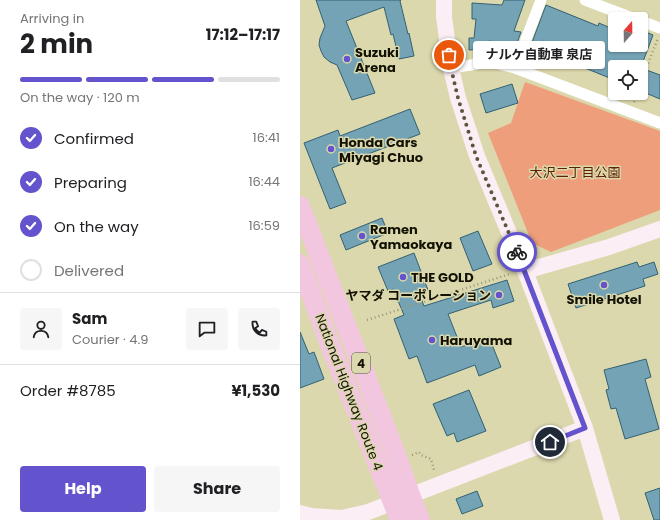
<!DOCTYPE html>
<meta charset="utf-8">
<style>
body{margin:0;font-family:Poppins,"Noto Sans JP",sans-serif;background:#f6f6f6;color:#202124;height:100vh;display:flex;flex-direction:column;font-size:15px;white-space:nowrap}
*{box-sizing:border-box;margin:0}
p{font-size:13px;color:#757577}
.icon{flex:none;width:22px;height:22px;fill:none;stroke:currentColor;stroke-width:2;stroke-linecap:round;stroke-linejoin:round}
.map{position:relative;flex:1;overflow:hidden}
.side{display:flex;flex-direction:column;background:#fff;width:300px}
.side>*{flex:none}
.needle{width:26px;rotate:20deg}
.tools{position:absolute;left:308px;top:12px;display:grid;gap:8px}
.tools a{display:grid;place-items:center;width:40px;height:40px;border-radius:4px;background:#fff;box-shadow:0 1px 3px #0004;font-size:20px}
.pin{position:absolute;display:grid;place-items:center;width:34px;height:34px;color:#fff;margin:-17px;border:2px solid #fff;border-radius:50%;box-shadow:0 1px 4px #0007}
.courier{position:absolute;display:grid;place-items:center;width:40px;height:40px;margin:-20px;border:3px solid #6353cc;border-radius:50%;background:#fff;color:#222;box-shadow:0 1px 5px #0007}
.bubble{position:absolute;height:28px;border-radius:4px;background:#fff;box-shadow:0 1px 3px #0004;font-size:13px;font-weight:700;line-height:28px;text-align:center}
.headline em{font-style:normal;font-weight:700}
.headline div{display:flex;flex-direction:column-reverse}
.headline{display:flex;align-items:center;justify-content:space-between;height:68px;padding:0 20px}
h1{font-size:26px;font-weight:700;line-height:30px}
.bar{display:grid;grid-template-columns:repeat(4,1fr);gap:6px 4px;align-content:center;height:48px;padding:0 20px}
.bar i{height:5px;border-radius:3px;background:#e0e0e0}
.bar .active{background:#6353cc}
.bar p{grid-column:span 4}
.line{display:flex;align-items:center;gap:10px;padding:0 20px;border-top:1px solid #e0e0e0}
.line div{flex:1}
.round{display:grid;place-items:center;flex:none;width:42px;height:42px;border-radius:4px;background:#f6f6f6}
ol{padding:0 20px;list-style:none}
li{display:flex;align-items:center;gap:12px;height:44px}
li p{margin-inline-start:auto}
li .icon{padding:4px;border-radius:50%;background:#6353cc;color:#fff;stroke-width:4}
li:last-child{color:#757577}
li i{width:22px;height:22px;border:2px solid #e0e0e0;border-radius:50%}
.primary-button{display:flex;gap:8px;margin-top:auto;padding:8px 20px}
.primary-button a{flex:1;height:46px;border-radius:4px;background:#6353cc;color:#fff;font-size:16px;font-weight:700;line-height:46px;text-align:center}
.primary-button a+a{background:#f6f6f6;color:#202124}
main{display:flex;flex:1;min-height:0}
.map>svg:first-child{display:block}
.green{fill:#ee9e7b}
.building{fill:#74a3b5;stroke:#336172}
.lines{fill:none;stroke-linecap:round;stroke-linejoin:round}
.path{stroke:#989674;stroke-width:2.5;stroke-dasharray:1 3;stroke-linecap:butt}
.street{stroke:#fff;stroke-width:11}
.secondary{stroke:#fbeef5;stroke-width:16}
.highway{stroke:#f3c6df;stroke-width:20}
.done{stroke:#58573e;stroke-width:4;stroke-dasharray:0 7.2}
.route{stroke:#6353cc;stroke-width:5}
.poi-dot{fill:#6353cc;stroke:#dbd8ad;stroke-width:1.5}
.labels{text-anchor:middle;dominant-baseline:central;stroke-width:3;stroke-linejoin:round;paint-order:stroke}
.shield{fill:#dbd8ad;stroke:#4e4d36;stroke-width:1}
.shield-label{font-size:12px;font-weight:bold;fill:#121103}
.poi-label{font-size:13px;font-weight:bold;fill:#121103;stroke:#dbd8ad;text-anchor:start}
.park-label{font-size:13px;fill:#5f2100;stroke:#dbd8ad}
.street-label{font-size:13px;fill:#121103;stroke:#dbd8ad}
</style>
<main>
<section class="side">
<div class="headline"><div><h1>2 min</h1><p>Arriving in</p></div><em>17:12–17:17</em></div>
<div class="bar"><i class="active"></i><i class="active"></i><i class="active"></i><i></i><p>On the way · 120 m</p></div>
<ol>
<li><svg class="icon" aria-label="check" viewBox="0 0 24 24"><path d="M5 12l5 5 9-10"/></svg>Confirmed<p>16:41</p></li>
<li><svg class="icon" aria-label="check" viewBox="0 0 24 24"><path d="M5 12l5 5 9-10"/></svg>Preparing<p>16:44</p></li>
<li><svg class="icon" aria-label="check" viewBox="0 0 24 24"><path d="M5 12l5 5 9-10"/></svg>On the way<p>16:59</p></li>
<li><i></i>Delivered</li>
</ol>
<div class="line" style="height:72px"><a class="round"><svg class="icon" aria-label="person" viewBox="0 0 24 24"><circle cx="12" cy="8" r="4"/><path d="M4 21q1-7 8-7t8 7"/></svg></a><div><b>Sam</b><p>Courier · 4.9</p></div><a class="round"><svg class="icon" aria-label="chat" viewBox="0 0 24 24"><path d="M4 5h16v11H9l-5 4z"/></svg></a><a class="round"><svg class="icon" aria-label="phone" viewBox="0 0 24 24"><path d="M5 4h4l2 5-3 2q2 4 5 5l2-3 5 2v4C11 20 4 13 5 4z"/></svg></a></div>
<div class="line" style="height:52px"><div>Order #8785</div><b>¥1,530</b></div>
<div class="primary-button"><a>Help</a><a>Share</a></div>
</section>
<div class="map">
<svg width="360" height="520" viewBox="0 0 360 520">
<rect width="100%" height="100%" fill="#dbd8ad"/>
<polygon class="green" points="225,82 360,131 360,210 251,252 232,243 188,133 211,123"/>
<g class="building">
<polygon points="16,0 101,0 100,1 108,34 109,33 114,56 99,59 93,34 91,35 84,7 46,21 75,93 52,100 37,65 30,62 24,57 21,51 19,45 20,38 25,26"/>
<polygon points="204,0 225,0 214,31 221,32 216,46 189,41 190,49 169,50 169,38 174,38 176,19 172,19 172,3 202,5"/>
<polygon points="246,5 298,26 299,23 315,30 315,45 341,45 341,30 353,35 341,67 315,67 315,72 312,79 285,68 288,60 258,49 255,56 231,45"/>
<polygon points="341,68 360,75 360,99 341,91"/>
<polygon points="212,84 218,103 186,113 180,94"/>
<polygon points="110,109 120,134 32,168 46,203 30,209 4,143 38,130 40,136"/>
<polygon points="82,218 88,233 46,250 40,235"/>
<polygon points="178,231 192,264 173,271 160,238"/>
<polygon points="114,253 128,290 119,293 124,306 207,280 214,301 193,308 191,300 148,314 161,347 189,337 201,367 179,376 175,365 127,383 117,356 109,359 94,319 104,315 93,289 88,291 78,267"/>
<polygon points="337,262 339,267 354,262 358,274 343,279 345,286 276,308 268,284"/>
<polygon points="0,332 9,354 14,352 24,379 0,388"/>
<polygon points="346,359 351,377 345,379 359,429 325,439 316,408 311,409 306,390 309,389 304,370"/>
<polygon points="169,390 186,431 157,442 154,433 147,436 133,404"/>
<polygon points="360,488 360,520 354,520 345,493"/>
<polygon points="177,491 183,506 162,514 156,499"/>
</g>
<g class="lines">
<g class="path">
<polyline points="341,82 358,38"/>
<polyline points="334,102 337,93"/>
<polyline points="67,320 210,274"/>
<polyline points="112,455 119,452 121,455 131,459 134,470"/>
</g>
<g class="street">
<polyline points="285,0 335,19"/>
<polyline points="341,21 360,28"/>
<polyline points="151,68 191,62 215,68 360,123"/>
<polyline points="215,68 241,0"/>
</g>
<g class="secondary">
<polyline points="144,0 144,17 151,68 158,98 177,156 225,271 285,428 312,520"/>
<polyline points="225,271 309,247 360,229"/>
<polyline points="0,513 11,516 42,518 68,512 285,428"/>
</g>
<g class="highway">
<polyline points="0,206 98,460 110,495 120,520"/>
<polyline points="0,264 29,342 100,520"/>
</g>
</g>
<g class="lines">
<polyline class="done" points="149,55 151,68 158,98 176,156 217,252"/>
<polyline class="route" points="217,252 285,428 250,442"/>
</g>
<g class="poi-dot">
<circle cx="47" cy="59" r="4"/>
<circle cx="31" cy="149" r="4"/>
<circle cx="62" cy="236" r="4"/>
<circle cx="103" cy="277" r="4"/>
<circle cx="304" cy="285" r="4"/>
<circle cx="199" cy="295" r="4"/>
<circle cx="132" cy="340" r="4"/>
</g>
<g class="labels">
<rect class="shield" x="52" y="353" width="18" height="20" rx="3"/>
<g class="shield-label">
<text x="61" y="363">4</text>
</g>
<g class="poi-label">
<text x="55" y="52">Suzuki<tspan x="55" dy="15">Arena</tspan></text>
<text x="39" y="142">Honda Cars<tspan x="39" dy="15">Miyagi Chuo</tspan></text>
<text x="70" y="229">Ramen<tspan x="70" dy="15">Yamaokaya</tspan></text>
<text x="111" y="277">THE GOLD</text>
<text x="191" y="295" text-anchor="end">ヤマダ コーポレーション</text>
<text x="304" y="299" text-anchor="middle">Smile Hotel</text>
<text x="140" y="340">Haruyama</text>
</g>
<g class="park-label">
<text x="275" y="172">大沢二丁目公園</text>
</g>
<g class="street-label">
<text transform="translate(49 392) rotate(69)">National Highway Route 4</text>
</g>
</g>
</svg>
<div class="tools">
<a><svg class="needle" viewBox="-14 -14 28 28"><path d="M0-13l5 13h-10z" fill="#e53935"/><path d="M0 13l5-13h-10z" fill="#757577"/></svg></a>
<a><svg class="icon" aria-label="locate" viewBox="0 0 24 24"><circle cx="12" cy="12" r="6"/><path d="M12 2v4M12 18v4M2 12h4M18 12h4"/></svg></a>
</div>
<div class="pin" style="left:149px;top:55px;background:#ea580c"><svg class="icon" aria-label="bag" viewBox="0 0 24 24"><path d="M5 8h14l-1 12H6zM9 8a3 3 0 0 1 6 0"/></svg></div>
<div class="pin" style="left:250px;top:442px;background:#1f2937"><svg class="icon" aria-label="home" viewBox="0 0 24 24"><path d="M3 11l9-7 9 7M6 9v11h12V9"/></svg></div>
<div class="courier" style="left:217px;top:252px"><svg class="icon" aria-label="bike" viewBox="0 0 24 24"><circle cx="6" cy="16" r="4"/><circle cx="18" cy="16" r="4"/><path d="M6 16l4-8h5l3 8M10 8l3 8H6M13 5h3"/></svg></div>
<div class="bubble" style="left:173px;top:41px;width:132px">ナルケ自動車 泉店</div>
</div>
</main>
